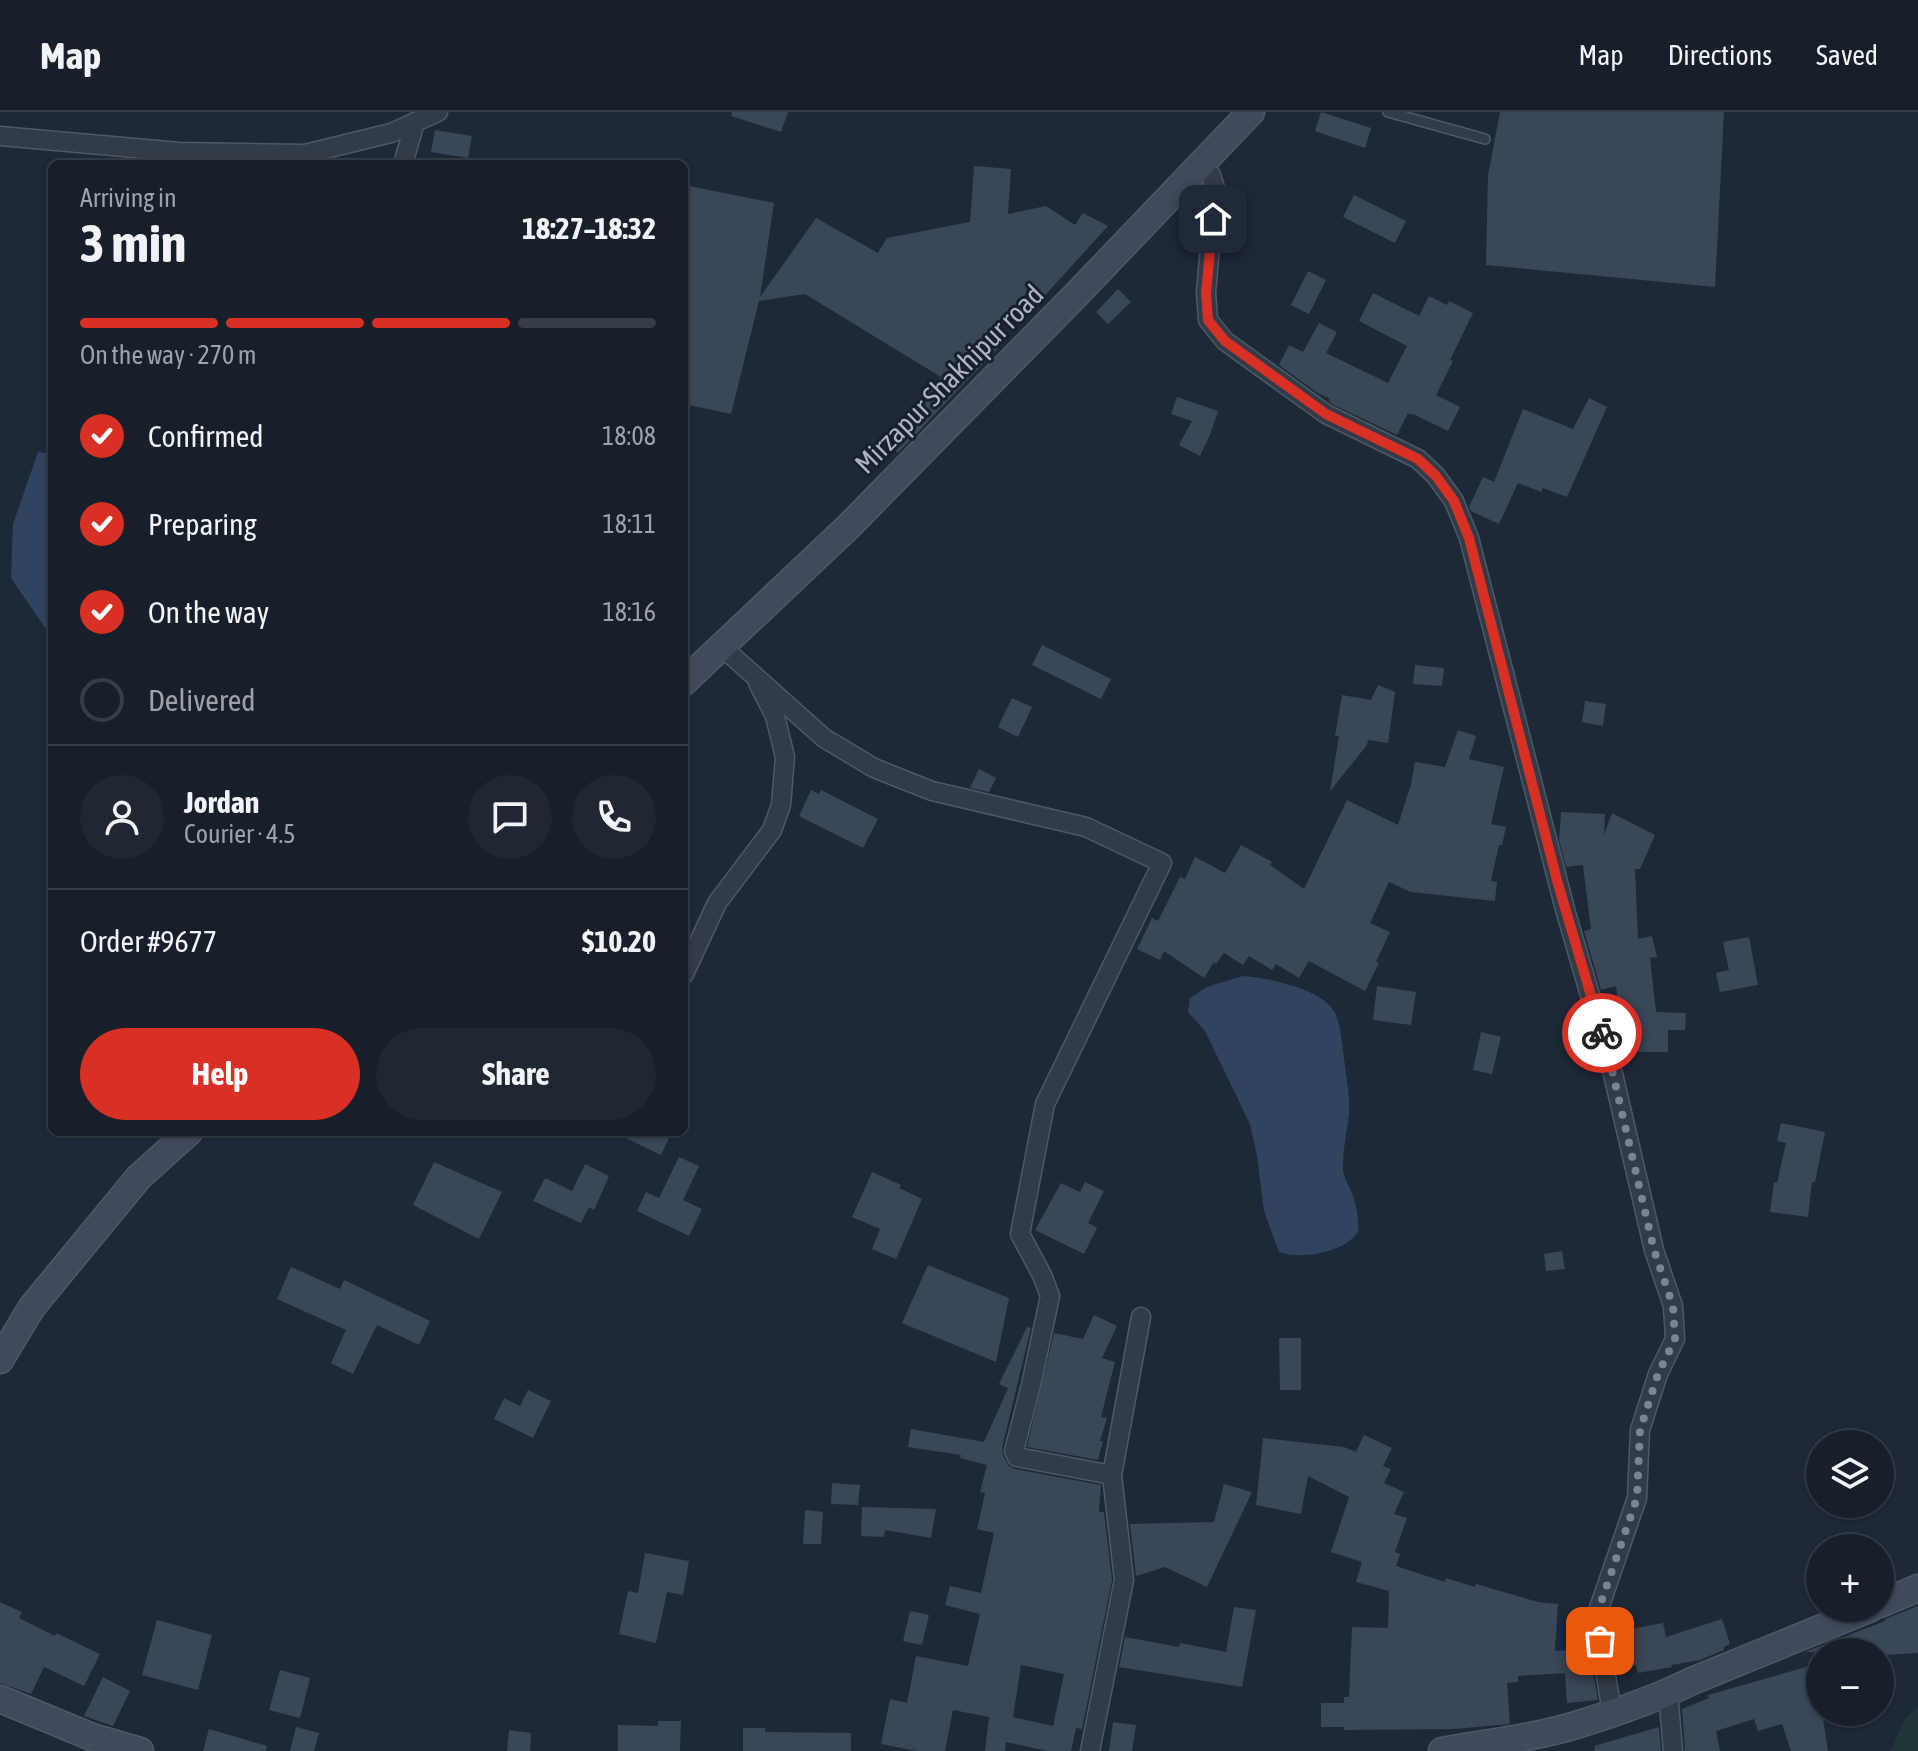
<!DOCTYPE html>
<meta charset="utf-8">
<style>
body{margin:0;font-family:"Asap Condensed",sans-serif;background:#1f2732;color:#f1f3f6;height:100vh;display:flex;flex-direction:column;font-size:30px;white-space:nowrap}
*{box-sizing:border-box;margin:0}
p{font-size:26px;color:#9ea2a8}
.icon{flex:none;width:44px;height:44px;fill:none;stroke:currentColor;stroke-width:2;stroke-linecap:round;stroke-linejoin:round}
.map{position:relative;flex:1;overflow:hidden}
.details{position:absolute;left:48px;top:48px;width:640px;height:976px;display:flex;flex-direction:column;background:#161f2a;border-radius:12px;box-shadow:0 2px 6px #0004,0 0 0 2px #353d47}
.details>*{flex:none}
.buttons{position:absolute;left:1806px;top:1318px;display:grid;gap:16px}
.buttons a{display:grid;place-items:center;width:88px;height:88px;border-radius:50%;background:#161f2a;box-shadow:0 2px 6px #0004,0 0 0 2px #353d47;font-size:40px}
.pin{position:absolute;display:grid;place-items:center;width:68px;height:68px;color:#fff;margin:-34px;border-radius:16px;box-shadow:0 4px 12px #0006}
.courier{position:absolute;display:grid;place-items:center;width:80px;height:80px;margin:-40px;border:6px solid #d93025;border-radius:50%;background:#fff;color:#222;box-shadow:0 2px 10px #0007}
.headline em{font-style:normal;font-weight:700}
.headline div{display:flex;flex-direction:column-reverse}
.headline{display:flex;align-items:center;justify-content:space-between;height:136px;padding:0 32px}
h1{font-size:52px;font-weight:700;line-height:60px}
.bar{display:grid;grid-template-columns:repeat(4,1fr);gap:12px 8px;align-content:center;height:96px;padding:0 32px}
.bar i{height:10px;border-radius:6px;background:#353d47}
.bar .selected{background:#d93025}
.bar p{grid-column:span 4}
.line{display:flex;align-items:center;gap:20px;padding:0 32px;border-top:2px solid #353d47}
.line div{flex:1}
.round{display:grid;place-items:center;flex:none;width:84px;height:84px;border-radius:42px;background:#1f2732}
ol{padding:0 32px;list-style:none}
li{display:flex;align-items:center;gap:24px;height:88px}
li p{margin-inline-start:auto}
li .icon{padding:8px;border-radius:50%;background:#d93025;color:#fff;stroke-width:4}
li:last-child{color:#9ea2a8}
li i{width:44px;height:44px;border:4px solid #353d47;border-radius:50%}
.button{display:flex;gap:16px;margin-top:auto;padding:16px 32px}
.button a{flex:1;height:92px;border-radius:48px;background:#d93025;color:#fff;font-size:32px;font-weight:700;line-height:92px;text-align:center}
.button a+a{background:#1f2732;color:#f1f3f6}
header{display:flex;align-items:center;gap:48px;box-sizing:border-box;height:112px;padding:0 40px;background:#161f2a;border-bottom:2px solid #353d47}
header strong{font-size:38px}
nav{display:flex;gap:44px;margin-inline-start:auto;font-size:28px}
.map>svg:first-child{display:block}
.green{fill:#203639}
.water{fill:#304460}
.building{fill:#3a4758;fill-rule:evenodd}
.lines{fill:none;stroke-linecap:round;stroke-linejoin:round}
.lane-casing{stroke:#4f5866;stroke-width:12}
.street-casing{stroke:#4f5866;stroke-width:21}
.secondary-casing{stroke:#4f5866;stroke-width:29}
.lane{stroke:#323b48;stroke-width:9}
.street{stroke:#323b48;stroke-width:18}
.secondary{stroke:#404a5c;stroke-width:26}
.done{stroke:#7a8494;stroke-width:8;stroke-dasharray:0 14.4}
.route{stroke:#d93025;stroke-width:10}
.labels{text-anchor:middle;dominant-baseline:central;stroke-width:6;stroke-linejoin:round;paint-order:stroke}
.street-label{font-size:28px;fill:#acb5c5;stroke:#18202d}
</style>
<header>
<strong>Map</strong>
<nav><a>Map</a><a>Directions</a><a>Saved</a></nav>
</header>
<div class="map">
<svg width="1918" height="1639" viewBox="0 0 1918 1639">
<rect width="100%" height="100%" fill="#1e2938"/>
<polygon class="green" points="1918,1595 1918,1639 1891,1639 1905,1606"/>
<g class="water">
<polygon points="38,340 52,342 52,536 50,523 11,466 13,412"/>
<path d="M1243,864c25,2 83,13 93,39 5,13 6,29 8,43 2,18 6,36 5,55 -2,18 -6,36 -6,55 0,10 7,19 10,28 4,13 6,23 5,36 -4,5 -9,10 -15,13 -18,9 -45,14 -64,7l-15,-41 -7,-55 -7,-32 -45,-93 -17,-19 2,-14 17,-11z"/>
</g>
<g class="building">
<polygon points="732,0 788,0 781,20 731,4"/>
<polygon points="1321,0 1371,16 1365,36 1315,19"/>
<polygon points="1500,0 1724,0 1715,175 1486,153 1488,63"/>
<polygon points="435,18 472,24 468,46 431,40"/>
<polygon points="974,54 1011,57 1008,102 1046,94 1075,113 1083,101 1108,114 1038,191 1026,182 991,225 1001,233 898,341 884,329 941,265 805,182 759,189 731,302 684,292 684,73 774,91 760,185 816,106 878,141 887,126 970,110"/>
<polygon points="1354,83 1406,109 1395,131 1343,105"/>
<polygon points="1308,159 1326,168 1309,202 1291,193"/>
<polygon points="1118,177 1131,190 1108,212 1096,200"/>
<polygon points="1373,181 1419,204 1429,184 1447,193 1449,189 1473,201 1450,248 1453,249 1436,283 1460,295 1448,319 1413,302 1412,303 1408,301 1397,323 1332,292 1329,289 1330,287 1316,280 1279,253 1289,233 1303,240 1319,211 1337,220 1326,241 1388,271 1407,234 1359,209"/>
<polygon points="1177,285 1218,299 1210,323 1200,344 1179,333 1192,309 1171,302"/>
<polygon points="1589,286 1607,295 1567,385 1543,376 1541,380 1518,371 1499,412 1471,399 1469,395 1483,365 1494,370 1523,297 1573,317"/>
<polygon points="1042,533 1111,567 1101,587 1032,553"/>
<polygon points="1415,553 1444,556 1442,574 1413,572"/>
<polygon points="1378,573 1395,580 1388,631 1368,628 1367,633 1330,679 1339,624 1335,624 1342,583 1371,588"/>
<polygon points="1012,586 1032,595 1018,625 998,615"/>
<polygon points="1585,589 1606,592 1603,614 1582,610"/>
<polygon points="1458,618 1476,624 1469,647 1504,655 1491,712 1506,715 1502,733 1499,733 1491,769 1497,770 1495,789 1411,780 1389,770 1370,811 1390,820 1376,850 1379,851 1365,879 1309,849 1299,866 1276,852 1272,858 1249,844 1243,853 1224,841 1216,852 1214,850 1204,866 1164,839 1160,848 1137,837 1152,806 1158,809 1180,765 1185,767 1195,745 1225,761 1241,733 1272,750 1270,753 1304,777 1347,688 1398,713 1411,672 1415,650 1445,655"/>
<polygon points="979,657 996,666 989,680 970,676"/>
<polygon points="811,678 819,682 821,678 878,707 863,736 799,704"/>
<polygon points="1561,700 1605,702 1604,723 1612,701 1655,723 1640,757 1635,757 1638,827 1652,824 1657,845 1650,846 1656,900 1686,901 1685,918 1668,918 1668,940 1625,940 1626,901 1620,902 1616,874 1601,878 1584,819 1591,817 1583,753 1566,755 1559,728"/>
<polygon points="1749,825 1758,873 1720,880 1716,861 1729,858 1723,830"/>
<polygon points="1377,874 1416,880 1411,913 1373,908"/>
<polygon points="1481,920 1501,925 1492,962 1473,958"/>
<polygon points="1781,1011 1825,1020 1815,1070 1812,1070 1808,1105 1770,1100 1774,1070 1777,1071 1786,1031 1777,1029"/>
<polygon points="613,1020 656,1020 669,1026 661,1043"/>
<polygon points="679,1045 699,1054 683,1088 702,1097 689,1124 637,1099 646,1080 659,1086"/>
<polygon points="434,1050 502,1080 479,1127 413,1093"/>
<polygon points="585,1052 609,1064 594,1098 589,1095 581,1111 533,1089 545,1066 572,1079"/>
<polygon points="872,1060 901,1073 899,1076 922,1087 896,1147 872,1137 880,1117 852,1105"/>
<polygon points="1085,1070 1104,1079 1088,1111 1097,1116 1084,1142 1035,1118 1061,1071 1080,1080"/>
<polygon points="1562,1139 1565,1157 1546,1159 1544,1142"/>
<polygon points="928,1153 1009,1186 996,1250 902,1211"/>
<polygon points="291,1155 340,1177 344,1168 430,1209 419,1233 377,1213 353,1262 331,1251 346,1218 277,1187"/>
<polygon points="1094,1203 1117,1214 1102,1246 1115,1250 1101,1305 1107,1306 1100,1329 1103,1329 1098,1348 1027,1335 1054,1221 1083,1227"/>
<path d="M1027,1215l4,1 -29,120 1,8 6,10 6,3 86,16 -2,27h5l8,68 -30,149 -6,-1 -5,23h-23l-42,-9 -1,9h-20l4,-34 -36,-7 -8,41h-28l-36,-7 9,-45 17,4 9,-47 52,10 12,-52 -35,-9 5,-19 31,7 13,-60 -17,-4 8,-36 -5,-1 7,-27 -27,-7 1,-3 -53,-8 3,-18 73,13 24,-54 -9,-4zM1021,1553l43,9 -11,52 -40,-9z"/>
<polygon points="1279,1226 1301,1226 1301,1278 1280,1278"/>
<polygon points="528,1278 551,1289 533,1326 494,1307 504,1286 520,1294"/>
<polygon points="1364,1323 1392,1336 1383,1354 1391,1357 1384,1371 1404,1380 1394,1402 1407,1406 1395,1440 1400,1442 1396,1454 1445,1470 1446,1466 1475,1475 1476,1472 1538,1490 1558,1492 1555,1539 1589,1537 1598,1588 1567,1591 1565,1561 1518,1564 1518,1570 1507,1571 1510,1612 1454,1617 1344,1618 1344,1615 1321,1615 1321,1591 1344,1591 1344,1585 1349,1585 1352,1515 1388,1516 1389,1479 1356,1470 1362,1450 1331,1440 1349,1385 1308,1364 1301,1402 1256,1393 1263,1326 1344,1335 1356,1340"/>
<polygon points="832,1371 860,1373 858,1393 831,1392"/>
<polygon points="1224,1372 1252,1380 1207,1475 1165,1455 1136,1464 1130,1412 1214,1410"/>
<polygon points="862,1395 936,1397 931,1426 885,1418 884,1425 861,1424"/>
<polygon points="805,1398 823,1400 821,1432 803,1432"/>
<polygon points="645,1441 689,1449 683,1483 667,1480 656,1531 619,1522 628,1479 638,1481"/>
<polygon points="0,1490 22,1500 19,1506 55,1524 56,1521 100,1542 84,1574 44,1555 31,1582 0,1571"/>
<polygon points="1918,1494 1918,1541 1885,1543 1885,1541 1880,1540 1805,1540 1885,1509 1885,1507"/>
<polygon points="1234,1495 1256,1498 1242,1575 1119,1555 1125,1525 1179,1535 1180,1531 1226,1540"/>
<polygon points="910,1499 929,1503 922,1533 903,1529"/>
<polygon points="1722,1507 1730,1532 1724,1535 1724,1538 1700,1548 1671,1553 1672,1555 1638,1561 1636,1553 1617,1557 1613,1535 1632,1533 1630,1517 1663,1511 1666,1525"/>
<polygon points="157,1508 212,1523 198,1578 142,1563"/>
<polygon points="1806,1555 1820,1555 1820,1600 1822,1600 1828,1639 1791,1639 1782,1612 1758,1619 1754,1607 1716,1619 1720,1639 1685,1639 1682,1597 1709,1586 1708,1583"/>
<polygon points="280,1558 310,1566 300,1606 269,1598"/>
<polygon points="103,1565 130,1579 113,1614 84,1604"/>
<polygon points="658,1609 681,1609 680,1639 618,1639 618,1613 658,1614"/>
<polygon points="1113,1610 1136,1613 1132,1639 1109,1639"/>
<polygon points="296,1615 319,1621 314,1639 290,1639"/>
<polygon points="1659,1615 1661,1639 1595,1639 1594,1634"/>
<polygon points="743,1616 765,1616 765,1620 851,1621 851,1639 743,1639"/>
<polygon points="209,1617 267,1634 266,1639 203,1639"/>
<polygon points="509,1618 531,1621 530,1639 507,1639"/>
</g>
<g class="lines">
<defs>
<polyline id="lane" points="1388,0 1485,27"/>
<g id="street">
<polyline points="0,24 179,40 305,42 391,21 438,0"/>
<polyline points="1201,51 1211,63 1215,76 1206,181 1208,208 1225,229 1326,302 1418,347 1436,364 1454,389 1469,426 1566,801 1612,958 1654,1138 1673,1194 1675,1227 1658,1262 1640,1318 1637,1386 1596,1505 1612,1600"/>
<polyline points="403,52 415,10"/>
<polyline points="721,534 824,626 874,656 932,679 1086,715 1162,751 1045,992 1020,1122 1042,1163 1050,1184 1031,1273 1014,1339 1017,1345 1112,1363"/>
<polyline points="684,862 717,791 772,718 781,693 785,645 775,604 758,571"/>
<polyline points="1668,1580 1673,1639"/>
<polyline points="1090,1639 1124,1468 1112,1363 1141,1205"/>
</g>
<g id="secondary">
<polyline points="684,570 848,415 1075,184 1251,0"/>
<polyline points="0,1248 32,1195 139,1065 189,1020"/>
<polyline points="1880,1492 1918,1476"/>
<polyline points="0,1587 92,1625 140,1639"/>
<path d="M1442,1639c45,-8 91,-13 134,-26 39,-12 80,-26 116,-44l179,-73"/>
</g>
</defs>
<use href="#lane" class="lane-casing"/>
<use href="#street" class="street-casing"/>
<use href="#secondary" class="secondary-casing"/>
<use href="#lane" class="lane"/>
<use href="#street" class="street"/>
<use href="#secondary" class="secondary"/>
</g>
<g class="lines">
<polyline class="done" points="1600,1529 1596,1505 1637,1386 1640,1318 1658,1262 1675,1227 1673,1194 1654,1138 1612,958 1602,921"/>
<polyline class="route" points="1213,107 1206,181 1208,208 1225,229 1326,302 1418,347 1436,364 1454,389 1469,426 1558,772 1602,921"/>
</g>
<g class="labels">
<g class="street-label">
<text transform="translate(949 267) rotate(-45)">Mirzapur Shakhipur road</text>
</g>
</g>
</svg>
<div class="buttons">
<a><svg class="icon" aria-label="layers" viewBox="0 0 24 24"><path d="M12 4l9 5-9 5-9-5zM3 14l9 5 9-5"/></svg></a>
<a>+</a>
<a>−</a>
</div>
<div class="pin" style="left:1600px;top:1529px;background:#ea580c"><svg class="icon" aria-label="bag" viewBox="0 0 24 24"><path d="M5 8h14l-1 12H6zM9 8a3 3 0 0 1 6 0"/></svg></div>
<div class="pin" style="left:1213px;top:107px;background:#1f2937"><svg class="icon" aria-label="home" viewBox="0 0 24 24"><path d="M3 11l9-7 9 7M6 9v11h12V9"/></svg></div>
<div class="courier" style="left:1602px;top:921px"><svg class="icon" aria-label="bike" viewBox="0 0 24 24"><circle cx="6" cy="16" r="4"/><circle cx="18" cy="16" r="4"/><path d="M6 16l4-8h5l3 8M10 8l3 8H6M13 5h3"/></svg></div>
<section class="details">
<div class="headline"><div><h1>3 min</h1><p>Arriving in</p></div><em>18:27–18:32</em></div>
<div class="bar"><i class="selected"></i><i class="selected"></i><i class="selected"></i><i></i><p>On the way · 270 m</p></div>
<ol>
<li><svg class="icon" aria-label="check" viewBox="0 0 24 24"><path d="M5 12l5 5 9-10"/></svg>Confirmed<p>18:08</p></li>
<li><svg class="icon" aria-label="check" viewBox="0 0 24 24"><path d="M5 12l5 5 9-10"/></svg>Preparing<p>18:11</p></li>
<li><svg class="icon" aria-label="check" viewBox="0 0 24 24"><path d="M5 12l5 5 9-10"/></svg>On the way<p>18:16</p></li>
<li><i></i>Delivered</li>
</ol>
<div class="line" style="height:144px"><a class="round"><svg class="icon" aria-label="person" viewBox="0 0 24 24"><circle cx="12" cy="8" r="4"/><path d="M4 21q1-7 8-7t8 7"/></svg></a><div><b>Jordan</b><p>Courier · 4.5</p></div><a class="round"><svg class="icon" aria-label="chat" viewBox="0 0 24 24"><path d="M4 5h16v11H9l-5 4z"/></svg></a><a class="round"><svg class="icon" aria-label="phone" viewBox="0 0 24 24"><path d="M5 4h4l2 5-3 2q2 4 5 5l2-3 5 2v4C11 20 4 13 5 4z"/></svg></a></div>
<div class="line" style="height:104px"><div>Order #9677</div><b>$10.20</b></div>
<div class="button"><a>Help</a><a>Share</a></div>
</section>
</div>
